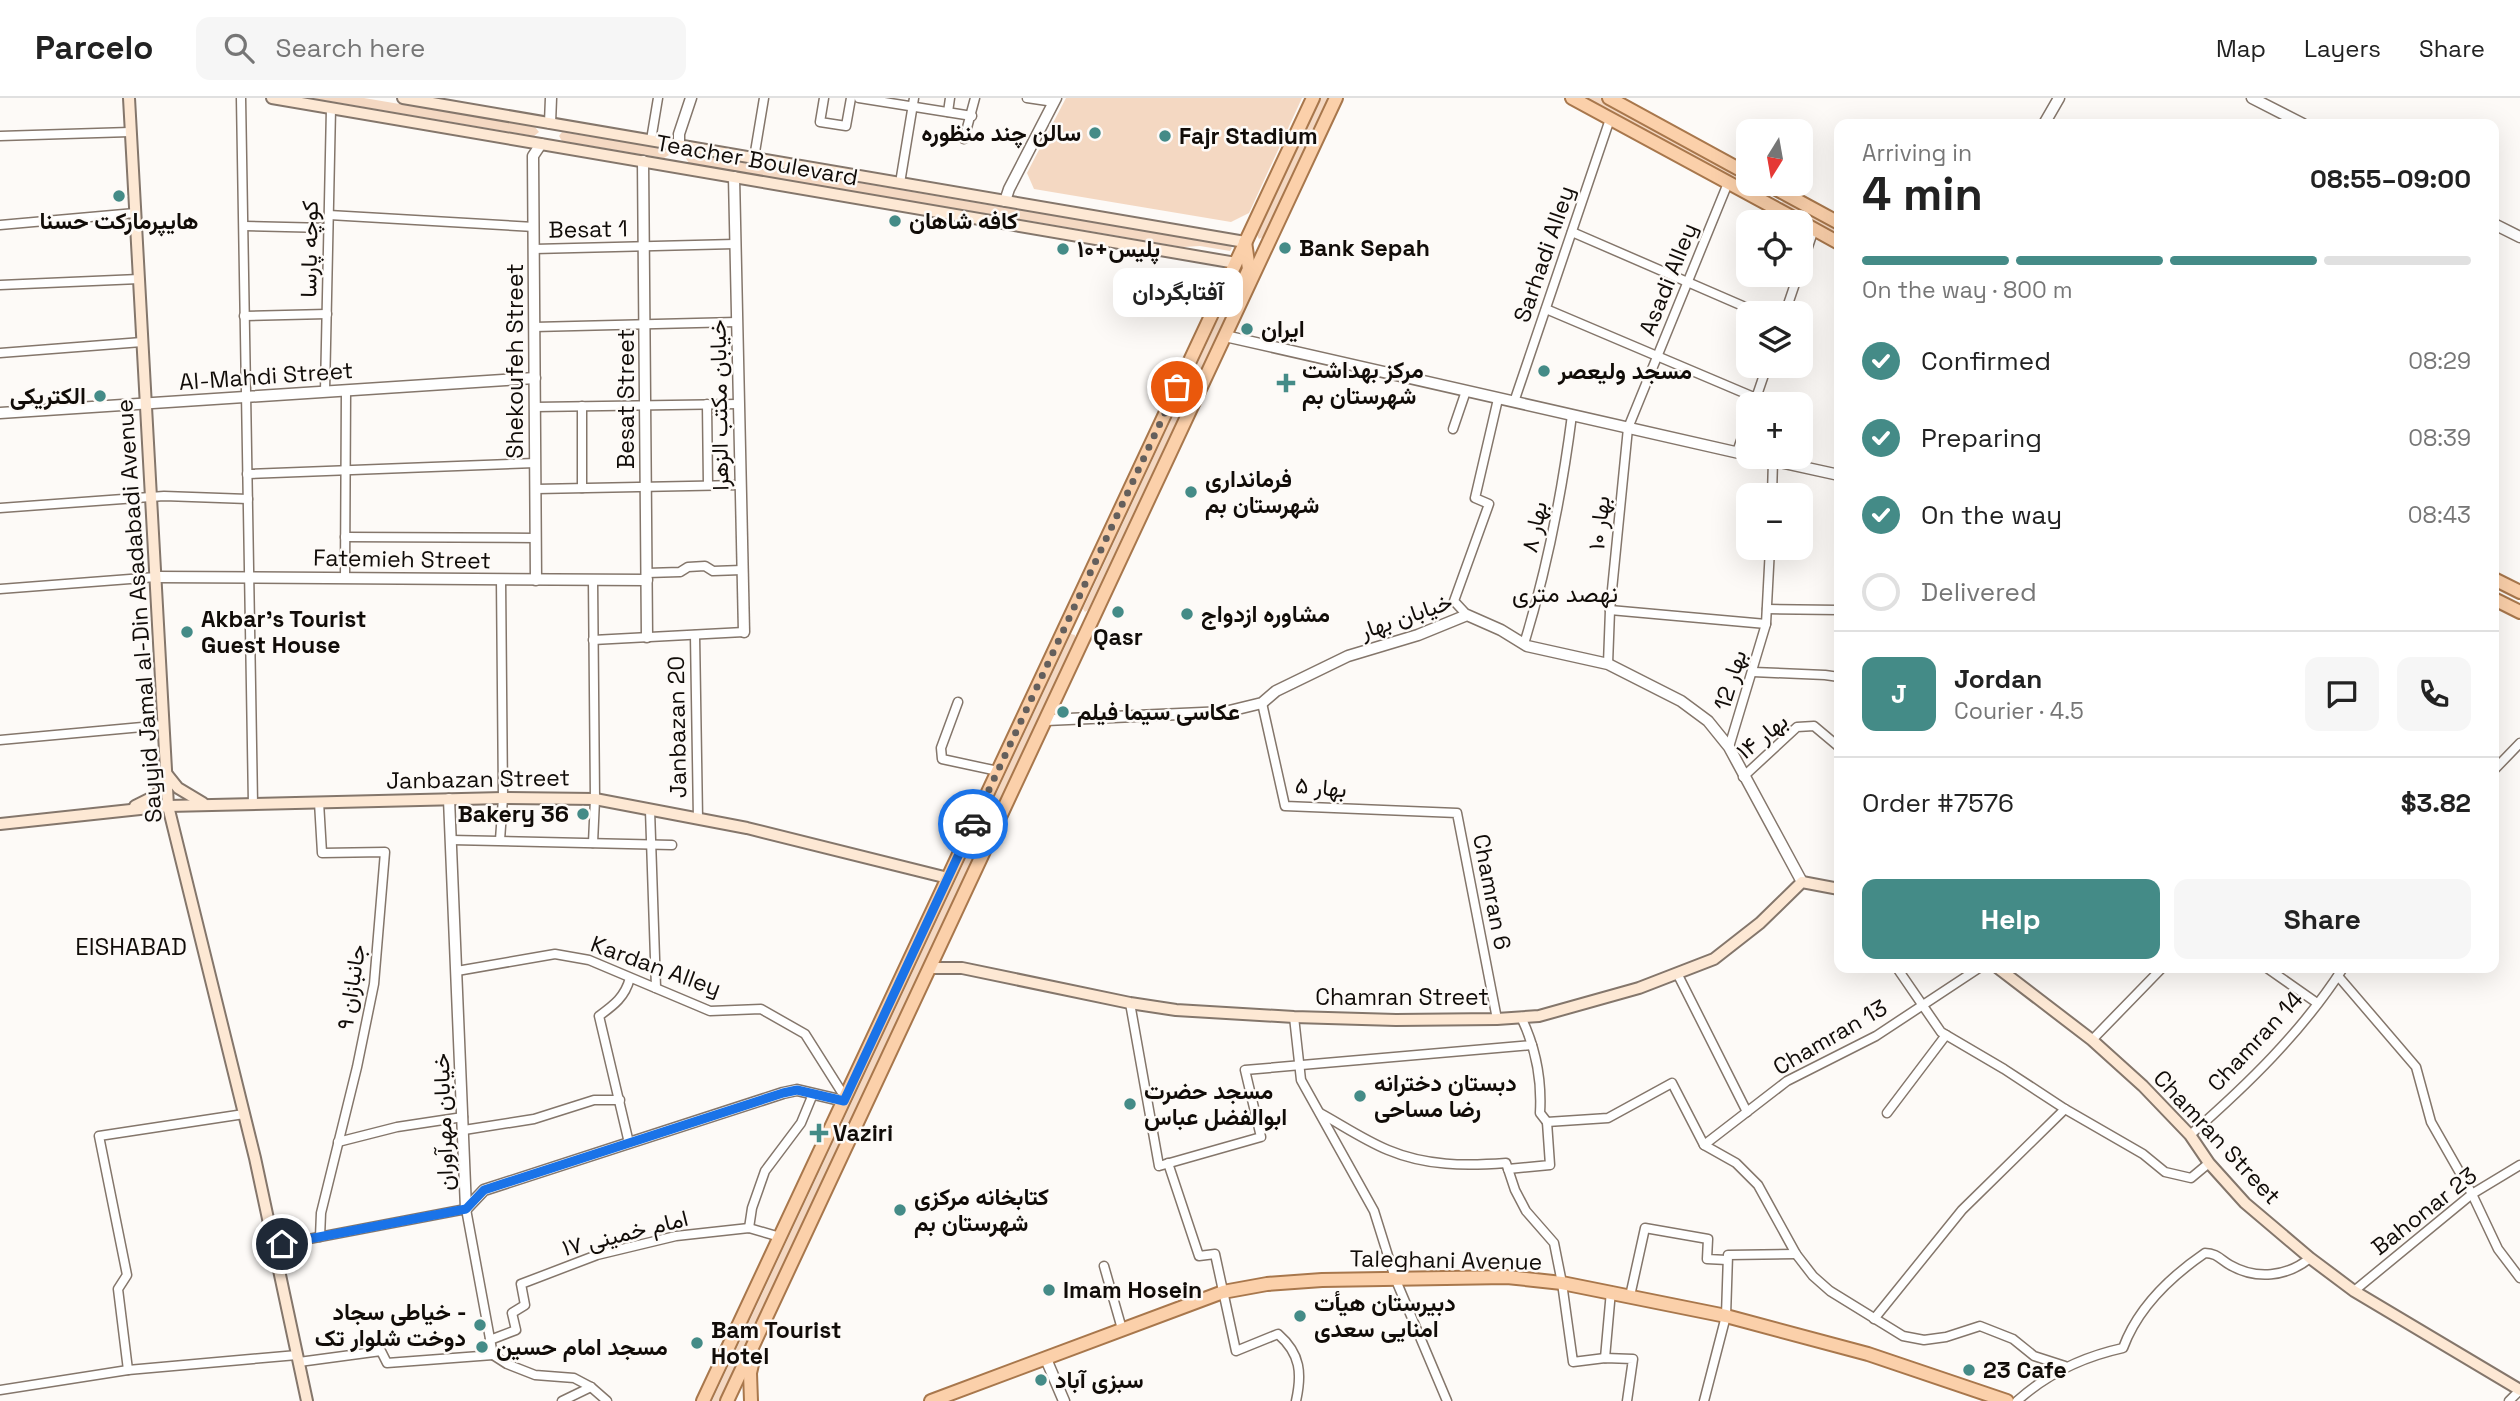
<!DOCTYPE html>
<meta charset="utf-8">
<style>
body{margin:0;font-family:"Space Grotesk",Vazirmatn,sans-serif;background:#f6f6f6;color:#222;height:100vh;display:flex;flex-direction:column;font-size:26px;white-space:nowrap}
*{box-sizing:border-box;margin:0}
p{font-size:23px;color:#767676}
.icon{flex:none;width:38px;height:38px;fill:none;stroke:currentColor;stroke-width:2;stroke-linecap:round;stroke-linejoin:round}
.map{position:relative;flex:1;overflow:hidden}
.side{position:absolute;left:1834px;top:21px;width:665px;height:854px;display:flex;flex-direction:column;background:#fff;border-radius:14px;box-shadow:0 7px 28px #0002}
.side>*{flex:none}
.needle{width:46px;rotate:191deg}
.fabs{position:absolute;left:1736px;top:21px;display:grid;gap:14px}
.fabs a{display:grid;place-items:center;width:77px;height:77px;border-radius:14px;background:#fff;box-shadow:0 7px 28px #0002;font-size:35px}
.pin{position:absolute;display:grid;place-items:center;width:60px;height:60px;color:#fff;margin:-30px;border:4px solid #fff;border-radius:50%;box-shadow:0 2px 7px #0007}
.courier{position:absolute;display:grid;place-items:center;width:70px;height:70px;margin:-35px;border:5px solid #1a73e8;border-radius:50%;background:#fff;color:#222;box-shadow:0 2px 9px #0007}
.bubble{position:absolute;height:49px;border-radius:14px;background:#fff;box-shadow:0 7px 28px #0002;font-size:23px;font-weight:700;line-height:49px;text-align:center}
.overview em{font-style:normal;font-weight:700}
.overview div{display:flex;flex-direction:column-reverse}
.overview{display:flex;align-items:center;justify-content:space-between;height:119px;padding:0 28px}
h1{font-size:46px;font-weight:700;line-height:52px}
.bar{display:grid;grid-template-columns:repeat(4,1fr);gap:10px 7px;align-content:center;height:84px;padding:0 28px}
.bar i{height:9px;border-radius:5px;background:#e0e0e0}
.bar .on{background:#448b87}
.bar p{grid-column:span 4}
.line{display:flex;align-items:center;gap:18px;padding:0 28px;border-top:2px solid #e0e0e0}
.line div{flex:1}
.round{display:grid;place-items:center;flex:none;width:74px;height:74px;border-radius:14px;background:#f6f6f6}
ol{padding:0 28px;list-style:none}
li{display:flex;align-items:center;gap:21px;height:77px}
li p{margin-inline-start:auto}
li .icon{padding:7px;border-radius:50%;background:#448b87;color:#fff;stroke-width:4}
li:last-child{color:#767676}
li i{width:38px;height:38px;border:4px solid #e0e0e0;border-radius:50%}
.button{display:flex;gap:14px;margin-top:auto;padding:14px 28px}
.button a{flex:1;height:80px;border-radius:14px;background:#448b87;color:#fff;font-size:28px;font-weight:700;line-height:80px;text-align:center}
.button a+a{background:#f6f6f6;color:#222}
header{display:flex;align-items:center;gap:42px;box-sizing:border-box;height:98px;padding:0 35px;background:#fff;border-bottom:2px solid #e0e0e0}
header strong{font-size:33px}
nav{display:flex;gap:38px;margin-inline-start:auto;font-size:24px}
.search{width:490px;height:63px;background:#f6f6f6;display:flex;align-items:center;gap:18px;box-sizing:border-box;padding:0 24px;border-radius:14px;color:#767676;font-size:26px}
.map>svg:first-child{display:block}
.grass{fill:#f4d8c2}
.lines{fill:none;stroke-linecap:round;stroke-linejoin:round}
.minor-casing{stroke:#84766b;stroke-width:11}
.tertiary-casing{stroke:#84766b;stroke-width:13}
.secondary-casing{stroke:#84766b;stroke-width:14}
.primary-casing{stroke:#a8774c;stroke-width:16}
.minor{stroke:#fff;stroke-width:8}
.tertiary{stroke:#fff;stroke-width:10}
.secondary{stroke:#fde8d4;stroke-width:10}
.primary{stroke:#fbd0aa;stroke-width:12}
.done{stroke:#645f5c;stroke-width:7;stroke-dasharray:0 12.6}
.route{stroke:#1a73e8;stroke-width:9}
.poi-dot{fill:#448b87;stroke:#fdfaf7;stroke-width:2.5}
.labels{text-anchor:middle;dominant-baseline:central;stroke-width:5;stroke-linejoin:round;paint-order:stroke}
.poi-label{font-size:23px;font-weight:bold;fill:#110c08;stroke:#fdfaf7;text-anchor:start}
.street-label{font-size:23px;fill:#110c08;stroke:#fdfaf7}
.neighbourhood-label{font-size:24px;fill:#110c08;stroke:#fdfaf7}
</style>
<header>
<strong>Parcelo</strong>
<div class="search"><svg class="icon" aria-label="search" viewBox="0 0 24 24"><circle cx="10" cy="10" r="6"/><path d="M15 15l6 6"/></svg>Search here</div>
<nav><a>Map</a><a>Layers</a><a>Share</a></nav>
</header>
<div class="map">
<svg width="2520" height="1303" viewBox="0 0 2520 1303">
<rect width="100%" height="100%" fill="#fdfaf7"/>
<g class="grass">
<polygon points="311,0 364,0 535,29 539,34 534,38"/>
<polygon points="1066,0 1302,0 1249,115 1231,124 1034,91 1027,75"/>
<polygon points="1321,0 1328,0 1263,139 1259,141 1257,137"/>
<polygon points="1581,0 1600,0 1748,81 1748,86 1758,86 1764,89 1766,95 1763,97"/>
<polygon points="562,34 665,51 669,57 664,60 562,43 559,38"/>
<polygon points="690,56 1230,148 1232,150 1230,153 1200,148 1183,149 689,65 685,59"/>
<polygon points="1786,102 1839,130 1839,140 1781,107 1782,104"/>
<polygon points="1239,184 1240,188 1088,512 1085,514 1083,511 1235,185"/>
<polygon points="1071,536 1075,537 1075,541 719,1303 712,1303"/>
</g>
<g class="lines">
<defs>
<g id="minor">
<polyline points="241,0 253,706"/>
<polyline points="824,0 820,24 846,28 851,0"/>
<polyline points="859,0 972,18"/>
<polyline points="1027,0 1054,4"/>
<polyline points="948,14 950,0"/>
<polyline points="0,38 130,34"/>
<polyline points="964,41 975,0"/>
<polyline points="651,42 658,0"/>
<polyline points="754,60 764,0"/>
<polyline points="900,85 914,0"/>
<polyline points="329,117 534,129"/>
<polyline points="0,127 135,115"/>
<polyline points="244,128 328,130"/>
<polyline points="1572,134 1759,215"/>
<polyline points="534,151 735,146"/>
<polyline points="1801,170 1814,131"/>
<polyline points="0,187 139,181"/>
<polyline points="1546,211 1756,300"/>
<polyline points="1785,215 1798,177"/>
<polyline points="244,218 327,216"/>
<polyline points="534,229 737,224"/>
<polyline points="0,255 142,244"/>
<polyline points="325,293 331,10"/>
<polyline points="1514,304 1610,21"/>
<polyline points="707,306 708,387"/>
<polyline points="1754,306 1767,268"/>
<polyline points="535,309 739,306"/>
<polyline points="1453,331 1466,293"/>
<polyline points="1737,354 1748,322"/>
<polyline points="247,376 535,365"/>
<polyline points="582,390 582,308"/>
<polyline points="536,391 740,387"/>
<polyline points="1772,397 1773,362"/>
<polyline points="0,410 164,398 248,401"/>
<polyline points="345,439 536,440"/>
<polyline points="647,475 680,474 688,469 705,468 713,473 742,472"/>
<polyline points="345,480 346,292"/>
<polyline points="0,491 156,479"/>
<polyline points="1767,511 1839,512"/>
<polyline points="1610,512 1766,526"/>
<polyline points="1467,517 1454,503 1489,406 1475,400 1498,301"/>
<polyline points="695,537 698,721"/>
<polyline points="593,542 744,534"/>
<path d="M1524,546c23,-75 38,-151 48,-229"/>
<polyline points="1608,566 1610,512 1628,330 1728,85"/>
<polyline points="1753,574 1825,577 1839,579"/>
<polyline points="958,604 941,650 942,661 998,673"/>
<polyline points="1262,605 1285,708 1457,715 1497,921"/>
<polyline points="0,642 164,627"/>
<polyline points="1729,649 1766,526 1770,450"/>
<polyline points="2494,672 2520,645"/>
<polyline points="1743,679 1797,629 1814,628 1839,649"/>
<polyline points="319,704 322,755 385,754 374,886 357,969 321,1115 320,1139"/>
<polyline points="650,712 656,890"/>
<polyline points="451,742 672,747"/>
<polyline points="500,742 503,700 501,481"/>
<polyline points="593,745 595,701 593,482"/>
<polyline points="1897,870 1941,934 2004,971 2065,1011 2143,1056 2165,1074 2191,1080 2209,1065"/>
<polyline points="2267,870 2317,905"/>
<polyline points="457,873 555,856 589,862 710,913 761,911 805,936 841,993 847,996"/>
<polyline points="1677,875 1747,1014"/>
<polyline points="2338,878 2416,969 2431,1024 2472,1096 2498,1151 2520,1180"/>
<polyline points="1130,905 1159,1068 1261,1039 1245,972 1532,947"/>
<polyline points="1294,919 1301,982 1374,1113 1395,1180 1447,1303"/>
<path d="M1521,919c15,31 21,62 19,96l7,9"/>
<polyline points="2092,942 2162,870"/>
<path d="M1320,1015c22,12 44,27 68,37 38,16 77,16 118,13l9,27 11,21 28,32 8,40 11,79 32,-4 28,1 -6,42"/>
<polyline points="1887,1015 1946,937"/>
<polyline points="1547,1024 1608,1020 1672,985 1704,1047 1736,1065 1758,1087 1796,1156 1813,1178 1830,1193 1903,1238 1924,1242 1946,1239 1980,1228 2013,1241 2034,1258 2065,1268"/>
<polyline points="464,1032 534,1021 594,1002 620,1002"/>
<path d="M2190,1037c57,-50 112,-103 153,-167"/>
<polyline points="338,1044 397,1029 463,1019"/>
<path d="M629,1045l-30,-127c15,-11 26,-19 31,-38"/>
<polyline points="1704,1047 1787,983 1876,938 1979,870"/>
<path d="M1168,1065l31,93 16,-2 21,97 42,-17c23,20 24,40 18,67"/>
<polyline points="1508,1071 1550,1067 1547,1024"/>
<polyline points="749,1130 752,1110 765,1073 801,1025 813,996"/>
<polyline points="272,1148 466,1111 493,1257"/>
<polyline points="1104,1168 1122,1231"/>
<polyline points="2354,1193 2472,1096 2520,1067"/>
<polyline points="1630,1198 1645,1130 1708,1141 1707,1161 1727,1162"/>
<polyline points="1874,1221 1962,1112 2065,1011"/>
<polyline points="490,1242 516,1232 512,1215 525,1207 521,1186 597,1157 676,1138 749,1130 780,1139"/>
<polyline points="493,1257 507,1266 535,1277 574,1280 591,1289 607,1303"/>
<polyline points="1605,1260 1611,1193"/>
<polyline points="299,1264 381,1253 387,1265 493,1257"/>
<polyline points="128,1272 118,1191 127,1177 99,1038 244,1016"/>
<polyline points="0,1292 128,1272 297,1257"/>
<polyline points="562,1303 591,1289"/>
<polyline points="1704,1303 1726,1218 1728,1157 1796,1156"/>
<path d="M2017,1303c31,-28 65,-44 106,-53 15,-41 47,-71 82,-95 12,0 16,7 25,12 26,15 57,12 80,-7"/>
<polyline points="2509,1303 2520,1292"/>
</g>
<g id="tertiary">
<polyline points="2252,0 2303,26"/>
<polyline points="550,25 551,0"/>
<polyline points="2044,26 2059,0"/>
<polyline points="679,47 679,36 691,0"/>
<polyline points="643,63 647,539"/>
<polyline points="734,79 744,534"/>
<polyline points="1005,103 1009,91 1056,0"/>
<polyline points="2494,126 2520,139"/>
<polyline points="1225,238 1748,357"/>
<polyline points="0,315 535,280"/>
<polyline points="1757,359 1839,377"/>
<polyline points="156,479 647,482"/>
<polyline points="536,482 533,58 541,46"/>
<polyline points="1046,622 1225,614 1262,605 1276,593 1348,558 1418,537 1467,517 1501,532 1527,548 1608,566 1681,603 1708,623 1729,649 1802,784"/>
<polyline points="449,701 466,1111"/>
<polyline points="466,1111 484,1092 783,995 797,992 844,1003"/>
<polyline points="1046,1261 1064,1303"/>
</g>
<g id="secondary">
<polyline points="129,0 168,708 255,1060 307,1303"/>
<polyline points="272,0 1236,165"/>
<polyline points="403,0 1245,144"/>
<polyline points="166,675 178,690 203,705"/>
<polyline points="135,708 157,697 165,681"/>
<polyline points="0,726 168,708 503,700 595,701 747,730 948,780"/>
<polyline points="930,870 962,870 1130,905 1176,912 1294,919 1396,922 1497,921 1539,918 1639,890 1714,861 1760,825 1802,784 1839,791"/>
<polyline points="1998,870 2092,942 2143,988 2190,1037 2209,1065 2245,1105 2310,1160 2354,1193 2520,1292"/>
</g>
<g id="primary">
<polyline points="1572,0 1801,124"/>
<polyline points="1609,0 1748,76"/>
<polyline points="1767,86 1839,125"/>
<polyline points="1801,124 1839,145"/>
<polyline points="1243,184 1249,171 1245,144"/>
<polyline points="2494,481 2520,494"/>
<polyline points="2494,501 2520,514"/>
<polyline points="703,1303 1313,0"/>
<polyline points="727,1303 1336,0"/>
<polyline points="751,1303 750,1275 753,1262"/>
<polyline points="931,1303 1223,1194 1267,1186 1322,1182 1507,1179 1562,1185 1726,1218 1868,1256 2007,1303"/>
</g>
</defs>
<use href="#minor" class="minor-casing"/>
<use href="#tertiary" class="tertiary-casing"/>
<use href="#secondary" class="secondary-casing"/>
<use href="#primary" class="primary-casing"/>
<use href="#minor" class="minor"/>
<use href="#tertiary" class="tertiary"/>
<use href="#secondary" class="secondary"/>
<use href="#primary" class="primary"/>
</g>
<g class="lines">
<polyline class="done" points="973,726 1177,289"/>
<polyline class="route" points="282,1146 466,1111 484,1092 783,995 797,992 844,1003 973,726"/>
</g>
<g class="poi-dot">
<circle cx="1095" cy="35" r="7"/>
<circle cx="1165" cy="38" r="7"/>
<circle cx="119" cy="98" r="7"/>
<circle cx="895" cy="123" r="7"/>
<circle cx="1285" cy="150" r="7"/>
<circle cx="1063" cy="151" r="7"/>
<circle cx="1247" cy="231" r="7"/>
<circle cx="1544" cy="273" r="7"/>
<path d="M1282.5 274.5h7v7h7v7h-7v7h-7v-7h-7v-7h7z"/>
<circle cx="100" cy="298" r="7"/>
<circle cx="1191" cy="394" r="7"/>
<circle cx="1118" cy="514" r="7"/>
<circle cx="1187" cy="516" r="7"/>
<circle cx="187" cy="534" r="7"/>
<circle cx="1063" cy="614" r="7"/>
<circle cx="583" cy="716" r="7"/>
<circle cx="1360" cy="998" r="7"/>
<circle cx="1130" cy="1006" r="7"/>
<path d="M815.5 1024.5h7v7h7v7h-7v7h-7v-7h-7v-7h7z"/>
<circle cx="900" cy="1112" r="7"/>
<circle cx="1049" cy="1192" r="7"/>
<circle cx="1300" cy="1218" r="7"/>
<circle cx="480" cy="1227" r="7"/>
<circle cx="697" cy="1245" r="7"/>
<circle cx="482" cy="1249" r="7"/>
<circle cx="1969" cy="1272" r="7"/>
<circle cx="1041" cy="1282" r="7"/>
</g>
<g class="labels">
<g class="poi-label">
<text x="1081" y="35" text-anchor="end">سالن چند منظوره</text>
<text x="1179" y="38">Fajr Stadium</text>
<text x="119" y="123" text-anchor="middle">هایپرمارکت حسنا</text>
<text x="909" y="123">کافه شاهان</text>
<text x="1299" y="150">Bank Sepah</text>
<text x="1077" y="151">پلیس+۱۰</text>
<text x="1261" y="231">ایران</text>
<text x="1302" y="272">مرکز بهداشت<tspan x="1302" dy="26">شهرستان بم</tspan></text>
<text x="1558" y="273">مسجد ولیعصر</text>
<text x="86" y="298" text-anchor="end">الکتریکی</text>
<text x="1205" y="381">فرمانداری<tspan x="1205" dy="26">شهرستان بم</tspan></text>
<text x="1201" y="516">مشاوره ازدواج</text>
<text x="201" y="521">Akbar's Tourist<tspan x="201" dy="26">Guest House</tspan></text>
<text x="1118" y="539" text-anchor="middle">Qasr</text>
<text x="1077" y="614">عکاسی سیما فیلم</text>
<text x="569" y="716" text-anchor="end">Bakery 36</text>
<text x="1374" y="985">دبستان دخترانه<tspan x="1374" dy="26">رضا مساحی</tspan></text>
<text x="1144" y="993">مسجد حضرت<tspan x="1144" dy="26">ابوالفضل عباس</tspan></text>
<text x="833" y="1035">Vaziri</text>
<text x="914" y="1099">کتابخانه مرکزی<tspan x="914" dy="26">شهرستان بم</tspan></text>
<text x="1063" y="1192">Imam Hosein</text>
<text x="1314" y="1205">دبیرستان هیأت<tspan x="1314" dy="26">امنایی سعدی</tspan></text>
<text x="466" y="1214" text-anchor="end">خیاطی سجاد -<tspan x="466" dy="26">دوخت شلوار تک</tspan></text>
<text x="711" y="1232">Bam Tourist<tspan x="711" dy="26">Hotel</tspan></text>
<text x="496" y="1249">مسجد امام حسین</text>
<text x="1983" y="1272">23 Cafe</text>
<text x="1055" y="1282">سبزی آباد</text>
</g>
<g class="street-label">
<text transform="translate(757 62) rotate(10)">Teacher Boulevard</text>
<text transform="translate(588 131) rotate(-1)">Besat 1</text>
<text transform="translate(309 151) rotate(-89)">کوچه پارسا</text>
<text transform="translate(1544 156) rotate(-71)">Sarhadi Alley</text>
<text transform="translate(1668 181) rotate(-68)">Asadi Alley</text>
<text transform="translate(515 263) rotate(-90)">Shekoufeh Street</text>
<text transform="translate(266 278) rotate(-4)">Al-Mahdi Street</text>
<text transform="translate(626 301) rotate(-90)">Besat Street</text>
<text transform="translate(719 307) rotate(-91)">خیابان مکتب الزهرا</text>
<text transform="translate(1599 425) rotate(-84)">بهار ۱۰</text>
<text transform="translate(1534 429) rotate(-78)">بهار ۸</text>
<text transform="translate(402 461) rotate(1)">Fatemieh Street</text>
<text transform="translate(139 513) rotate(-94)">Sayyid Jamal al-Din Asadabadi Avenue</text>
<text transform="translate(1406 518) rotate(-19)">خیابان بهار</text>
<text transform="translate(1730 582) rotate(-73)">بهار 12</text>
<text transform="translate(677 629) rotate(-91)">Janbazan 20</text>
<text transform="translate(1762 638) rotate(-39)">بهار ۱۴</text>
<text transform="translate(478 681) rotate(-1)">Janbazan Street</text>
<text transform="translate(1321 689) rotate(5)">بهار ۵</text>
<text transform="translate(1492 794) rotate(79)">Chamran 6</text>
<text transform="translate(656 868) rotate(20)">Kardan Alley</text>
<text transform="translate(351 889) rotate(-81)">جانبازان ۹</text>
<text x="1402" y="899">Chamran Street</text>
<text transform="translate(1830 939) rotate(-30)">Chamran 13</text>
<text transform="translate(2255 943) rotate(-47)">Chamran 14</text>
<text transform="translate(443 1024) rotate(-92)">خیابان مهرآوران</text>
<text transform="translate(2217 1039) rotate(47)">Chamran Street</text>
<text transform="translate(2424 1113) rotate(-38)">Bahonar 23</text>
<text transform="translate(625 1135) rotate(-14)">امام خمینی ۱۷</text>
<text transform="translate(1446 1162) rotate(1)">Taleghani Avenue</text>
</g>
<g class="neighbourhood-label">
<text x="1565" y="495">نهصد متری</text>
<text x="131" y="848">EISHABAD</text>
</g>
</g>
</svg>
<div class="fabs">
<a><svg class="needle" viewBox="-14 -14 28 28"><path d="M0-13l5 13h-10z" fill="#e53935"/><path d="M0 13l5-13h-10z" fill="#767676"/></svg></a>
<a><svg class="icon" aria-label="locate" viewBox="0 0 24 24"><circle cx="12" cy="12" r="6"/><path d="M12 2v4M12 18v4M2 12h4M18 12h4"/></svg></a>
<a><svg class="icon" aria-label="layers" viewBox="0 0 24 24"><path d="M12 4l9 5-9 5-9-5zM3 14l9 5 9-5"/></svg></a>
<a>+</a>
<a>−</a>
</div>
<div class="pin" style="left:1177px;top:289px;background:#ea580c"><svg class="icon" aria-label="bag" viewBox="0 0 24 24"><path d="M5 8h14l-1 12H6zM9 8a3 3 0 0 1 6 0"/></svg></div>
<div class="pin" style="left:282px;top:1146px;background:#1f2937"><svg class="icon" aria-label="home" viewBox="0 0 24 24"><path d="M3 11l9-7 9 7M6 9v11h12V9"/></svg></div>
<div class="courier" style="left:973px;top:726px"><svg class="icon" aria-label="car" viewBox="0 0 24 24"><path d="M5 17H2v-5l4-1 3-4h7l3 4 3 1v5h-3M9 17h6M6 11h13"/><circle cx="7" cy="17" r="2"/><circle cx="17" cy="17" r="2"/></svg></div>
<div class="bubble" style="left:1113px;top:170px;width:130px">آفتابگردان</div>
<section class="side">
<div class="overview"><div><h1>4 min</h1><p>Arriving in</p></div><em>08:55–09:00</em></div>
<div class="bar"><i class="on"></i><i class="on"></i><i class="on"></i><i></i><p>On the way · 800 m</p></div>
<ol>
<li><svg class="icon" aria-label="check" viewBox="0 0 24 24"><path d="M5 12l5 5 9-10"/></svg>Confirmed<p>08:29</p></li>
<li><svg class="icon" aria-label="check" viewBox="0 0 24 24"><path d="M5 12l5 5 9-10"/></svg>Preparing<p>08:39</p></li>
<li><svg class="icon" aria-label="check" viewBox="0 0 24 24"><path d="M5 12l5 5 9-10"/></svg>On the way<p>08:43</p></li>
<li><i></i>Delivered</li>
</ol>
<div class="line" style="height:126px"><b class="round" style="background:#448b87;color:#fff">J</b><div><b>Jordan</b><p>Courier · 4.5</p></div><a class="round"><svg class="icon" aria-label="chat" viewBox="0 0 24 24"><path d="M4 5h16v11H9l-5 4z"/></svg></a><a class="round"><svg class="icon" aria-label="phone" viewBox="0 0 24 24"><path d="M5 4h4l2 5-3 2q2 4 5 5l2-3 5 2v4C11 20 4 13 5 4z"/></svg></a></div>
<div class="line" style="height:91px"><div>Order #7576</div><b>$3.82</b></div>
<div class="button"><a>Help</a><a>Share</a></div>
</section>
</div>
